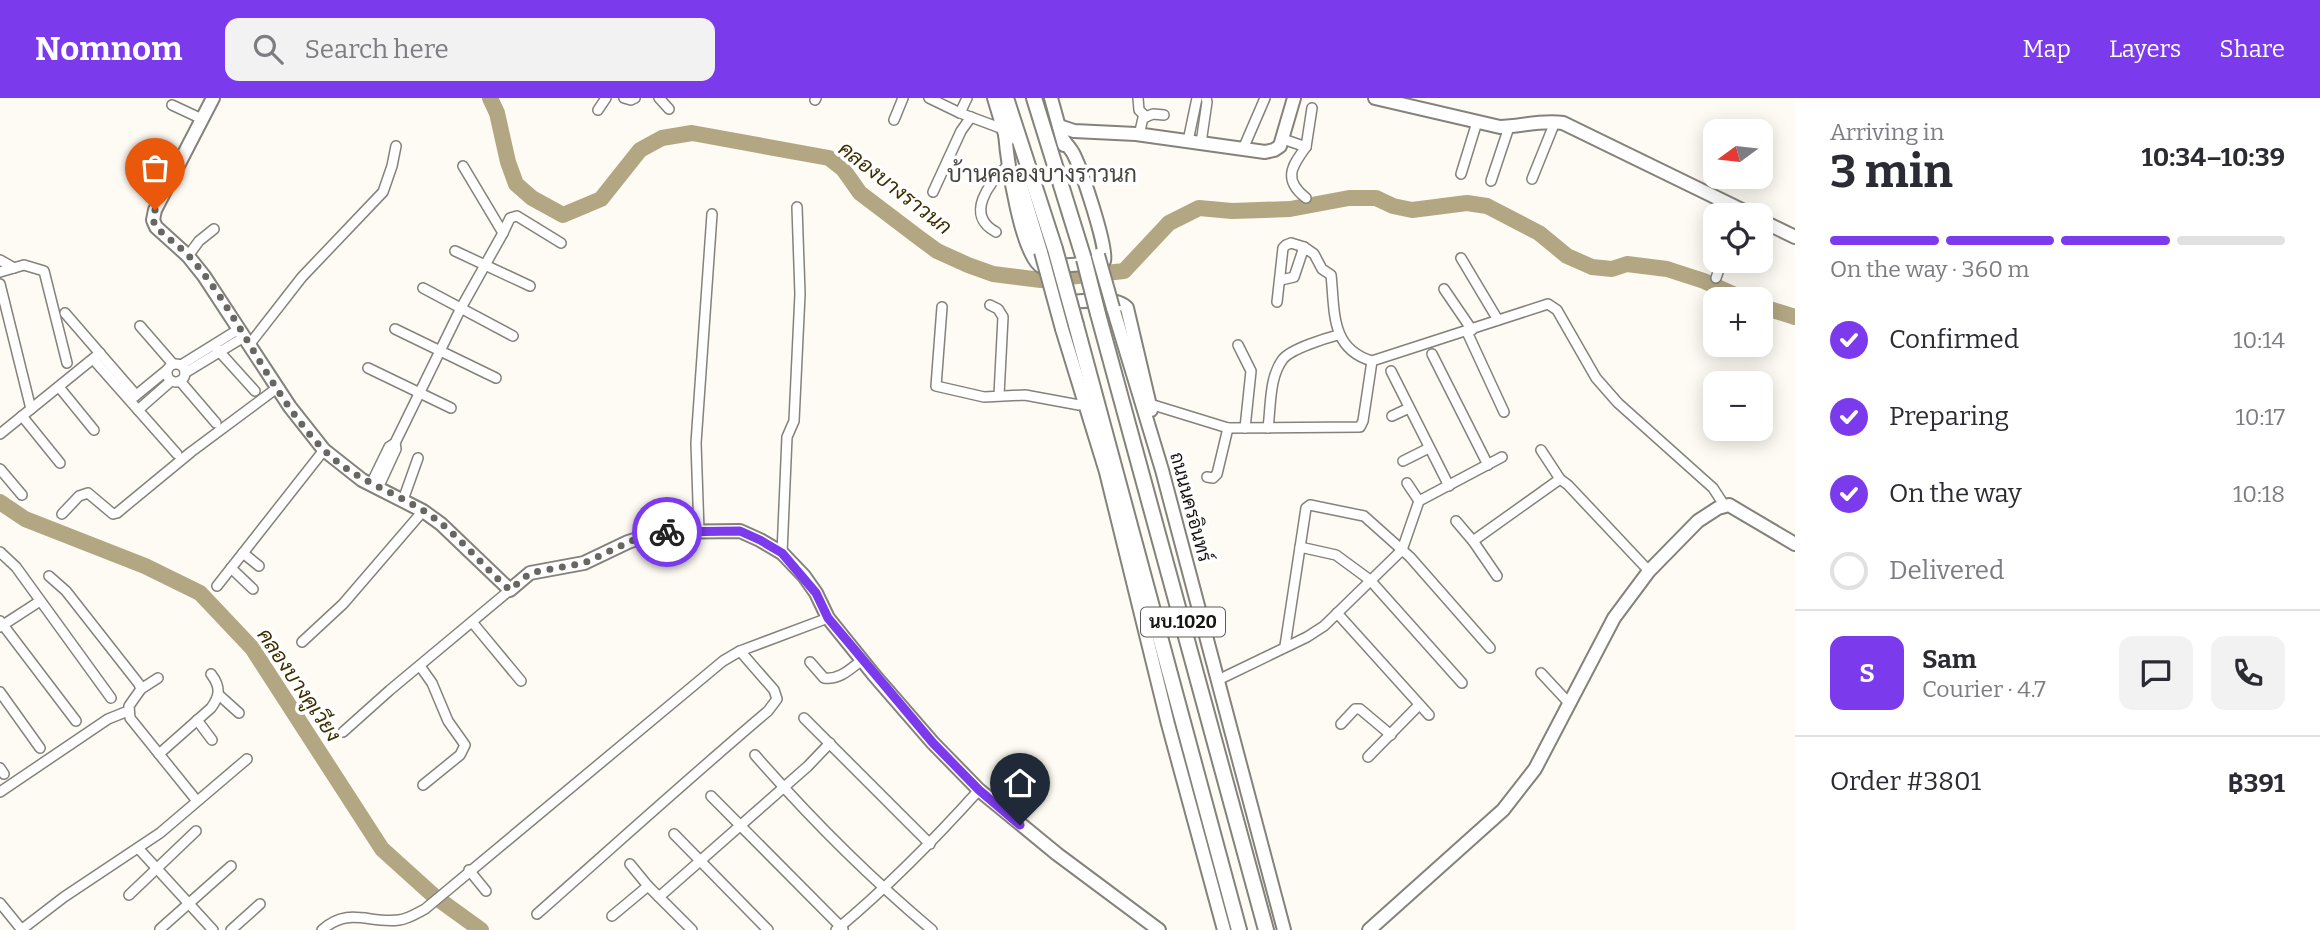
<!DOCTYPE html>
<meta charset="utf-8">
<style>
body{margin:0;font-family:Bitter,Sarabun,serif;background:#f2f2f3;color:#2b2b33;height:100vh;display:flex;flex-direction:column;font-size:26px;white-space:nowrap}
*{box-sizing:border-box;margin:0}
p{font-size:23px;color:#7c7c81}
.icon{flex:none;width:38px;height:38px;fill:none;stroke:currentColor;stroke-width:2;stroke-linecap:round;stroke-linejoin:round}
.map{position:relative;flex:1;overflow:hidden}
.sheet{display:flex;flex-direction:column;background:#fff;width:525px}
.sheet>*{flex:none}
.needle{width:46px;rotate:255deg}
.controls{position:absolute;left:1703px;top:21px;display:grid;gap:14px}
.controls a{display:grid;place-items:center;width:70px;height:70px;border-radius:14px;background:#fff;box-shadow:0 4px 18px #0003;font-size:35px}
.pin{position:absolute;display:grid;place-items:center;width:60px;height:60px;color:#fff;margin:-72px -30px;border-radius:50% 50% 50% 0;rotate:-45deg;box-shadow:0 0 7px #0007}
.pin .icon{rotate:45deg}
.courier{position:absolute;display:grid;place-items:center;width:70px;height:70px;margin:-35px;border:5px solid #7c3aed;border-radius:50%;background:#fff;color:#222;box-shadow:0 2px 9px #0007}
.head em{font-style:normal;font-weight:700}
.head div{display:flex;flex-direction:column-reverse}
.head{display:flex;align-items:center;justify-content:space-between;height:119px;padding:0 35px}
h1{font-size:46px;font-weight:700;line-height:52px}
.bar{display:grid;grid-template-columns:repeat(4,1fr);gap:10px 7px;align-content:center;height:84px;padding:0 35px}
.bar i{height:9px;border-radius:5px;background:#e1e1e2}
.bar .current{background:#7c3aed}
.bar p{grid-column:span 4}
.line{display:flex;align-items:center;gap:18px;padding:0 35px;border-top:2px solid #e1e1e2}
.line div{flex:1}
.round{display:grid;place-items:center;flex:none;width:74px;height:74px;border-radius:14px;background:#f2f2f3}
ol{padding:0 35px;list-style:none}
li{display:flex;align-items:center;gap:21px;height:77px}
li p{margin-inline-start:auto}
li .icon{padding:7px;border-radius:50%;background:#7c3aed;color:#fff;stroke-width:4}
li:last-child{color:#7c7c81}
li i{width:38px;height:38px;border:4px solid #e1e1e2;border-radius:50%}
header{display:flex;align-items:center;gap:42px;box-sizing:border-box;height:98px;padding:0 35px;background:#7c3aed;color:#fff}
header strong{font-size:33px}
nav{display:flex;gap:38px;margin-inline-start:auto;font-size:24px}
.search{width:490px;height:63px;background:#f2f2f3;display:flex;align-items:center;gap:18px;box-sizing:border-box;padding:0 24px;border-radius:14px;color:#7c7c81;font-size:26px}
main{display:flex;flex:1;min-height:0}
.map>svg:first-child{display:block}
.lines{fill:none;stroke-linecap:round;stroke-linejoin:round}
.river{stroke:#b3a783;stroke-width:16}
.minor-casing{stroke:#84827b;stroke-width:12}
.tertiary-casing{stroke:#84827b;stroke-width:16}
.secondary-casing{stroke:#84827b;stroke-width:16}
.primary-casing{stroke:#84827b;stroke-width:18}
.minor{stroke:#fff;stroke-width:9}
.tertiary{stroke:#fff;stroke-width:12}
.secondary{stroke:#fff;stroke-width:12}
.primary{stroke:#fff;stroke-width:14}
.secondary-bridge-casing{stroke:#84827b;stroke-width:16;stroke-linecap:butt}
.primary-bridge-casing{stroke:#84827b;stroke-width:18;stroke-linecap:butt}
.secondary-bridge{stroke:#fff;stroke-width:12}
.primary-bridge{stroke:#fff;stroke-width:14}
.done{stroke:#676661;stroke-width:7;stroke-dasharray:0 12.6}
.route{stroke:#7c3aed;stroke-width:9}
.labels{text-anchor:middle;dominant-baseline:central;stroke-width:7;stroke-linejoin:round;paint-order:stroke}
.shield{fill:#fff;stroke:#5c5b59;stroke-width:2}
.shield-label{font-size:18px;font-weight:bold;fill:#161512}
.street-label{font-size:19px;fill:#161512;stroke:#fff}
.water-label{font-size:21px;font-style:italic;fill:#3d2f00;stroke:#fff}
.quarter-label{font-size:23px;fill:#48463f;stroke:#fff}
</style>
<header>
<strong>Nomnom</strong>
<div class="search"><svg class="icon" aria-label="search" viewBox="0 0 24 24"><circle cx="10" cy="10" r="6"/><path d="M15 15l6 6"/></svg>Search here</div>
<nav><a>Map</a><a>Layers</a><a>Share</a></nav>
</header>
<main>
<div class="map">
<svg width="1795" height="832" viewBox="0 0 1795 832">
<rect width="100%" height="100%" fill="#fdfbf3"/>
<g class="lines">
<g class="river">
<polyline points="490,0 497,15 508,64 516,86 532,100 563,117 601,101 640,52 662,40 692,35 829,60 843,71 860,95 918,139 937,153 968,167 993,176 1041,182 1124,173 1169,125 1199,110 1232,113 1290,111 1349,100 1376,100 1393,108 1412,112 1467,105 1487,108 1539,135 1567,158 1592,169 1612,171 1627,166 1667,171 1704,183 1744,201"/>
<polyline points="1760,208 1795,219"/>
<polyline points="0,404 25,421 145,468 200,495 252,550 382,751 434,798 481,832"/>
</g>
<defs>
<g id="minor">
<polyline points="624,0 631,2 635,0"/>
<polyline points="659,0 669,11"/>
<polyline points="929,0 960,15 1003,31"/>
<polyline points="1138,0 1139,12 1146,19"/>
<polyline points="815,2 816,0"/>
<polyline points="172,7 202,21"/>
<polyline points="598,12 606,0"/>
<polyline points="960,15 967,0"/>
<polyline points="894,22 903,0"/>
<polyline points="1139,37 1143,20 1153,16 1164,17"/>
<polyline points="1283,41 1306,49 1312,10"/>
<polyline points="1188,43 1197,0"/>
<polyline points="1201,45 1207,4 1206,0"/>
<path d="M1306,49c-15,20 -23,33 0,51"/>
<polyline points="1243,51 1265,0"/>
<polyline points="1461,76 1477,24"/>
<polyline points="1532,81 1555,24"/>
<polyline points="1491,83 1509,29"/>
<polyline points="933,94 961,33 971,19"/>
<path d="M996,134c-32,-17 -7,-49 12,-67"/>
<polyline points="503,135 510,120 517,118 561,145"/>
<polyline points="455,153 530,188"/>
<polyline points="188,158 199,143 214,131"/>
<polyline points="1461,160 1498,222"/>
<polyline points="0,162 14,170"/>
<polyline points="0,174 24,167 44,173 67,265"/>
<polyline points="1716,180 1722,163"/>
<path d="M1281,182l13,-3 10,-30 10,7 8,15 9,6c4,36 -1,74 41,86"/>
<polyline points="0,186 31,311"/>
<polyline points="423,190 513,238"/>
<polyline points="1444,191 1472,232"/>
<polyline points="1277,204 1283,150 1286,147 1291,145 1304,149"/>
<polyline points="990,207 998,211 1003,219 999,297"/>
<polyline points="942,209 936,288 984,299 1025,297 1079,307"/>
<polyline points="65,215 136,297"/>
<polyline points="140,228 173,266"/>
<polyline points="395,231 496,280"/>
<polyline points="1467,234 1504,314"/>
<polyline points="249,247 302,179 383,94 392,68 396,48"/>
<polyline points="1238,247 1251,273 1245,330"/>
<polyline points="217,251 255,293"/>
<polyline points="1432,256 1488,367"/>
<polyline points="93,261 177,356"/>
<circle cx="176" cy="275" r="9"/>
<polyline points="181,267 239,231"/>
<polyline points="368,270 451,310"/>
<polyline points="1391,273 1449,388"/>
<polyline points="185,275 244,239"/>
<polyline points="180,283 216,325"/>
<polyline points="59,289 94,332"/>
<polyline points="134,299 167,272"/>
<polyline points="1150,306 1228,330 1360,329 1363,323 1372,263 1548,206 1557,212 1596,280 1618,305 1713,390 1724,407"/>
<polyline points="138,312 171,283"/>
<polyline points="22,318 60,365"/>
<polyline points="1392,318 1409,310"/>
<path d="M1268,330c3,-22 1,-51 15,-69 8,-10 43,-21 55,-24"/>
<polyline points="0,336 100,255"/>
<polyline points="1541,352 1560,381 1568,387 1649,473"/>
<polyline points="1403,363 1429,350"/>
<polyline points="0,371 22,397"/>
<polyline points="1207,379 1213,380 1217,376 1228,330"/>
<polyline points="1407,385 1419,403"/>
<polyline points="371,386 389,349 395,345 461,210 503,135 463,68"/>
<polyline points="378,390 396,351 395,345"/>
<polyline points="403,402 418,360"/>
<polyline points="62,416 79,398 88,395 113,416 117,415 191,354 277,290"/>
<polyline points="1456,423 1473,443 1497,478"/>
<polyline points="699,433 696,345 712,116"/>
<polyline points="1473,443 1560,381"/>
<polyline points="1300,449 1336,457 1370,482 1462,585"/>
<polyline points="0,454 16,469 111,600"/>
<polyline points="243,455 259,468"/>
<polyline points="782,455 787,339 794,323 800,196 797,109"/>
<polyline points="231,470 253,491"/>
<polyline points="49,478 66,493 139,586 141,591 129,608 130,620 197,703"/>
<polyline points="217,488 324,352"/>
<polyline points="1337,515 1429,617"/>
<polyline points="0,523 76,623"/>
<polyline points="472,524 521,583"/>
<polyline points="0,529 40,503"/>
<polyline points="302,544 343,506 423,413"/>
<polyline points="1285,548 1306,410 1310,407 1364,418 1410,459 1490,550"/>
<path d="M810,564l14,16c16,2 26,-9 38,-18"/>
<polyline points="420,568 432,585 448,623 465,647 460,657 423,687"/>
<polyline points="1541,575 1568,604"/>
<polyline points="1218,582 1307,539 1324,528 1402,452 1419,403 1502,359"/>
<polyline points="141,591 158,580"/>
<polyline points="0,594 40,650"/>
<polyline points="219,597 239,615"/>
<polyline points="804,620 930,746"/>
<polyline points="197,622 212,642"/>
<polyline points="1341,626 1355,611 1360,611 1391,637"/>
<polyline points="343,634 390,592 510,492"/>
<path d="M159,656l52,-46c9,-12 10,-21 0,-34"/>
<path d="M755,657c54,62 114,122 177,175"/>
<polyline points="1368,659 1419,607"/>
<polyline points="0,670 4,676"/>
<polyline points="0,694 108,621 128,613"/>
<polyline points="711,698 843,831"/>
<polyline points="674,736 768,832"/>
<polyline points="138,750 213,832"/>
<polyline points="630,766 648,788 692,832"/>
<polyline points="469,772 486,793"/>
<polyline points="129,797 196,733"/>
<polyline points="659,799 808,668 830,645"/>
<polyline points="0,805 22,832"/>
<path d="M537,816c77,-68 153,-137 231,-203l9,-12 -3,-9 -34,-39"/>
<polyline points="612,818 648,788"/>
<polyline points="160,831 231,768"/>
<polyline points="21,832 64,799 160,735 247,661"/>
<polyline points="231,832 260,806"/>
<path d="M322,832c27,-24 47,-6 77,-10 9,-1 18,-7 26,-11l298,-248 17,-10 88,-33"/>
<path d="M836,832c52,-43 98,-90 143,-140"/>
</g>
<g id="tertiary">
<polyline points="213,0 155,112 153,122 156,129 188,158 204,178 290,309 324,352 362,382 423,413 441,426 510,492 530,475 584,465 628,444 659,434 740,433 760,442 782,455 804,478 816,495 828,520 874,577 933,645 979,692 1057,756 1159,832"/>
<path d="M1375,0l125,29c22,-1 41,-7 63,-4l189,92"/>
<polyline points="1059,28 1074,33 1136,36 1265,54 1274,52 1280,48 1294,0"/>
<polyline points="1760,122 1795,139"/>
<polyline points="1369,832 1503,712 1535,671 1614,520 1649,473 1698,423 1718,410 1729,407 1795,446"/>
</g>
<g id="secondary">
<polyline points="994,0 1007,43"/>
<polyline points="1051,0 1064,47"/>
<path d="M1005,35c2,25 16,124 37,134l58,-4 4,-2c4,-13 -23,-93 -31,-108 -3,-5 -7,-9 -10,-14"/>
<polyline points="1019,81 1041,154"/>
<path d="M1060,205c17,-1 56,-8 67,5l24,102"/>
<polyline points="1113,210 1162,372 1284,832"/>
<polyline points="1062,231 1106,374 1168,626 1224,832"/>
</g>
<g id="primary">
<polyline points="1006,0 1055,151"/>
<polyline points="1034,0 1084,161"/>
<polyline points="1098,216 1266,832"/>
<polyline points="1076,227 1239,832"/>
</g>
</defs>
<use href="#minor" class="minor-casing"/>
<use href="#tertiary" class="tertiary-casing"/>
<use href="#secondary" class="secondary-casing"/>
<use href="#primary" class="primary-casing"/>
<use href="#minor" class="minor"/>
<use href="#tertiary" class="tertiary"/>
<use href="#secondary" class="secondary"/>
<use href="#primary" class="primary"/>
<defs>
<g id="secondary-bridge">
<polyline points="1041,154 1062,231"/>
<polyline points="1098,157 1113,210"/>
</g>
<g id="primary-bridge">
<polyline points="1055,151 1076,227"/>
<polyline points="1084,161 1098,216"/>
</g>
</defs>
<use href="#secondary-bridge" class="secondary-bridge-casing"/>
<use href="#primary-bridge" class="primary-bridge-casing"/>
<use href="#secondary-bridge" class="secondary-bridge"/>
<use href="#primary-bridge" class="primary-bridge"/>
</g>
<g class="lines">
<path class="done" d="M155,112l-2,10 3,7c10,10 22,18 32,28 14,15 27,34 38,51 31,48 58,103 98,144 29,29 66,40 100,61 33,21 56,53 86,79l20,-17 54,-10 56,-26 27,-5"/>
<polyline class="route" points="667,434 740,433 760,442 782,455 816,495 828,520 933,645 979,692 1020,727"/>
</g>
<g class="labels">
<rect class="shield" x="1141" y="509.5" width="84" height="29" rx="5"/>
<g class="shield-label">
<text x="1183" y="524">นบ.1020</text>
</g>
<g class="street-label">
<text transform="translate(1191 409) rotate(75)">ถนนนครอินทร์</text>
</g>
<g class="water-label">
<text transform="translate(895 90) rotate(38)">คลองบางราวนก</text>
<text transform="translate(299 587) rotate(56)">คลองบางคูเวียง</text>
</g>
<g class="quarter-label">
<text x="1042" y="76">บ้านคลองบางราวนก</text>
</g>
</g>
</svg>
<div class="controls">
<a><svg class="needle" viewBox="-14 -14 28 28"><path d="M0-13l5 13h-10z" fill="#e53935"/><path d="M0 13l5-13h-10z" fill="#7c7c81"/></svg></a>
<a><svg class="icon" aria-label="locate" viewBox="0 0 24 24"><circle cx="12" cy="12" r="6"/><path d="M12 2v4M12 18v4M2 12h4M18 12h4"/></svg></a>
<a>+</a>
<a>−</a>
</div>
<div class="pin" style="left:155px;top:112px;background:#ea580c"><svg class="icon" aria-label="bag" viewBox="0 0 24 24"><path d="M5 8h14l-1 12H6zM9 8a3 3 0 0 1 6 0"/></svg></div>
<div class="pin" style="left:1020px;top:727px;background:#1f2937"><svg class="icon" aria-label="home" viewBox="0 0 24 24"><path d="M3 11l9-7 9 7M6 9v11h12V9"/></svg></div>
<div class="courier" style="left:667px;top:434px"><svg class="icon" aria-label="bike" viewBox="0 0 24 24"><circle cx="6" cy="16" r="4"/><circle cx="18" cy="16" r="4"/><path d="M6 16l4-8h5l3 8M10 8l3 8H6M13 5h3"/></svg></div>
</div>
<section class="sheet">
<div class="head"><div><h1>3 min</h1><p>Arriving in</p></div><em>10:34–10:39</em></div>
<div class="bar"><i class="current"></i><i class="current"></i><i class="current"></i><i></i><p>On the way · 360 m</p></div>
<ol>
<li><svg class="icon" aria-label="check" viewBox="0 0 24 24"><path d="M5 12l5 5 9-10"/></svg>Confirmed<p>10:14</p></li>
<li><svg class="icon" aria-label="check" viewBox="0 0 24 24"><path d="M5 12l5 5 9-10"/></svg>Preparing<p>10:17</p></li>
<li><svg class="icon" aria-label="check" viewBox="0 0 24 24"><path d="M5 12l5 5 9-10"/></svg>On the way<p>10:18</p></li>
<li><i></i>Delivered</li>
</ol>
<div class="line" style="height:126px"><b class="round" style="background:#7c3aed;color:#fff">S</b><div><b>Sam</b><p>Courier · 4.7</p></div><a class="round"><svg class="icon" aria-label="chat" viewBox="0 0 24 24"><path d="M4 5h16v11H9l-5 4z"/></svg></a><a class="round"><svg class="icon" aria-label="phone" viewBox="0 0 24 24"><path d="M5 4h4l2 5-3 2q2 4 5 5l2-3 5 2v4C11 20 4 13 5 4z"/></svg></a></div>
<div class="line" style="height:91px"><div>Order #3801</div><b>฿391</b></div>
</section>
</main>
